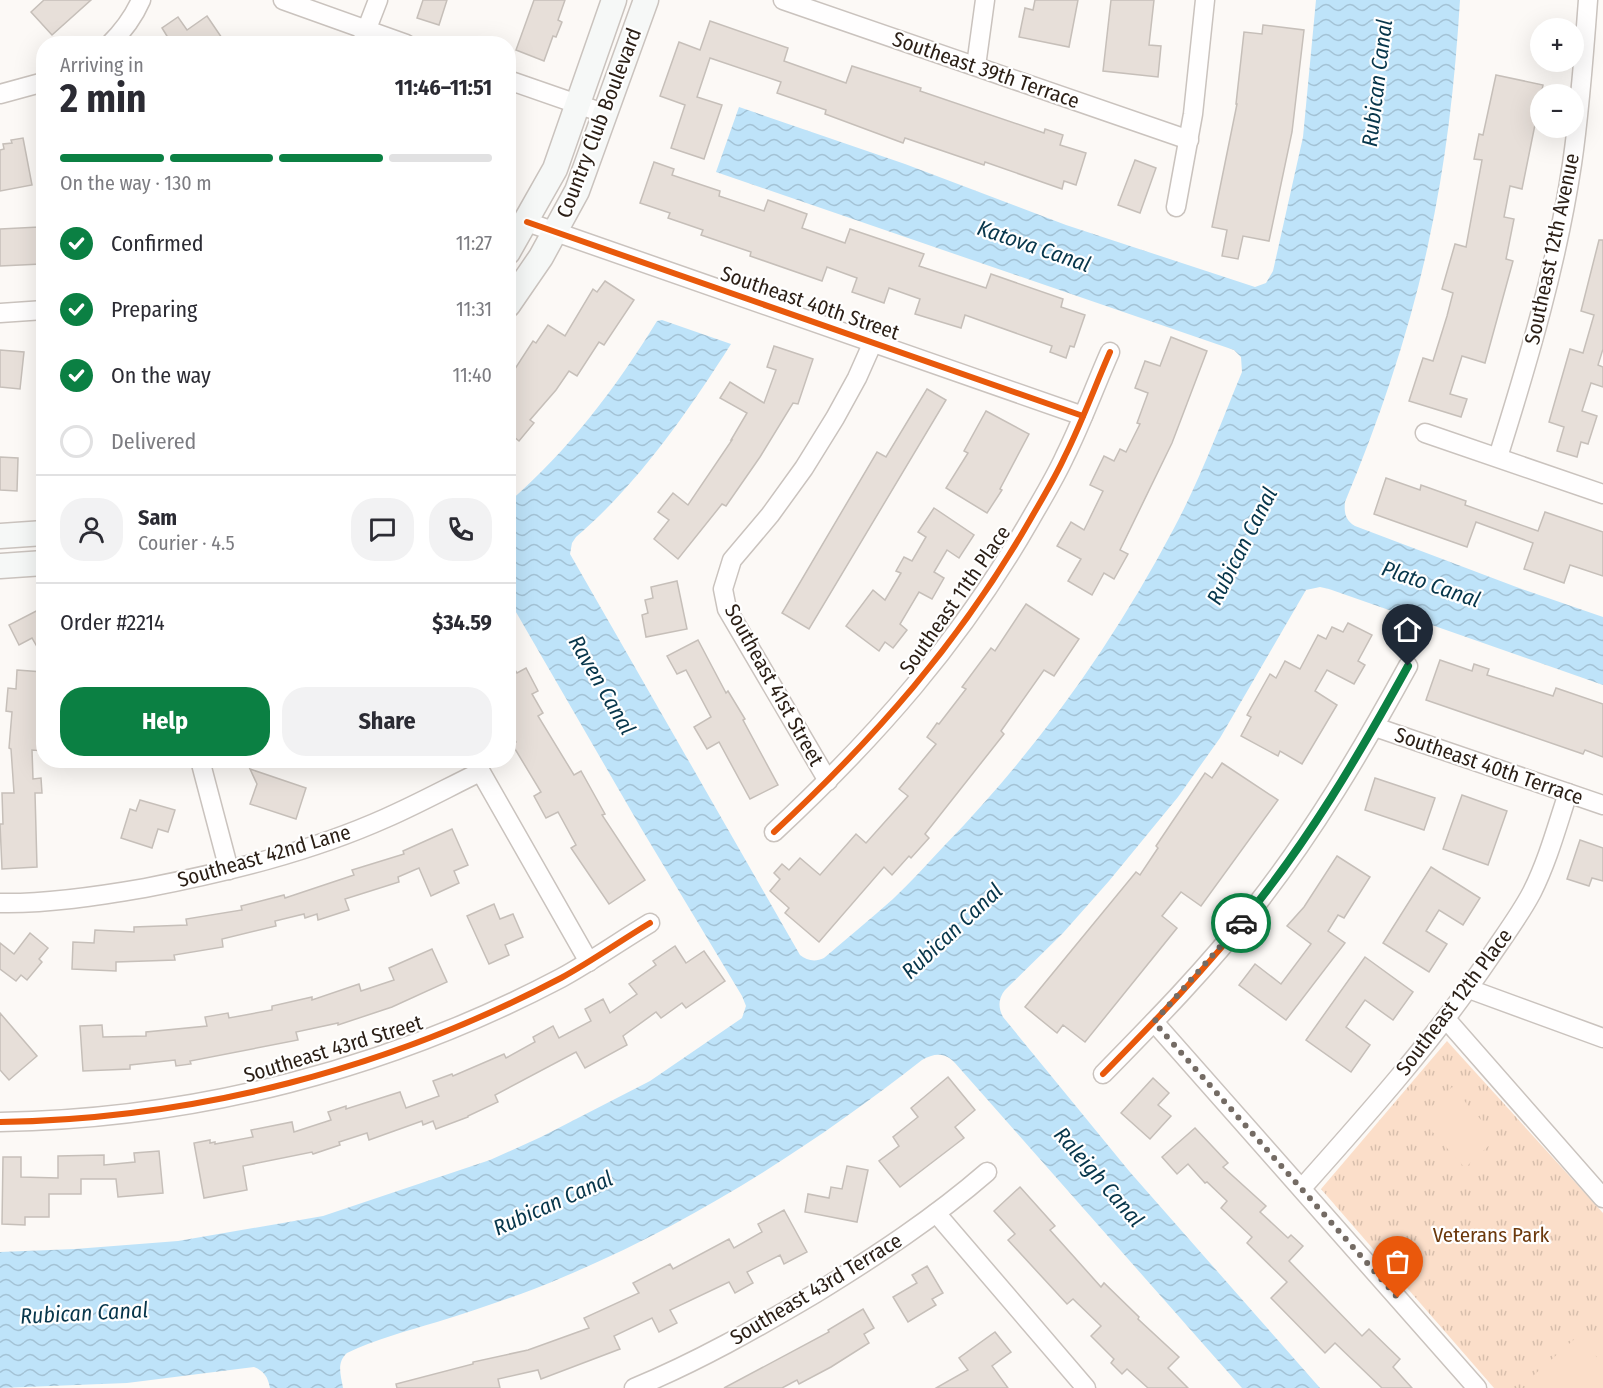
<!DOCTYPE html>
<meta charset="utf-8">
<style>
body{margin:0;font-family:"Fira Sans Condensed",sans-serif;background:#f2f2f3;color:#2b2b33;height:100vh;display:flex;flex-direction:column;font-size:22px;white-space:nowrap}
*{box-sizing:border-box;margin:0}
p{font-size:20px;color:#7c7c81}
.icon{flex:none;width:33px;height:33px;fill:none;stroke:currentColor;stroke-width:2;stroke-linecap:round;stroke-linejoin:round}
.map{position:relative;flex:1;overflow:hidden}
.panel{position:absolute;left:36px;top:36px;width:480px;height:732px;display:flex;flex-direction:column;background:#fff;border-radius:24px;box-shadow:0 6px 24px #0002}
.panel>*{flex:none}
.tools{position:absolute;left:1530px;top:18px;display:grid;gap:12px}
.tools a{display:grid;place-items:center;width:54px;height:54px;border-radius:50%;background:#fff;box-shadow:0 6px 24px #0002;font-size:30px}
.pin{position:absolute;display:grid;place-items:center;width:51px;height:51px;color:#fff;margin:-62px -26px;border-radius:50% 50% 50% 0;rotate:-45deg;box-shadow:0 0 6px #0007}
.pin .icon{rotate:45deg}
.courier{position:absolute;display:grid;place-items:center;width:60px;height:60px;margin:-30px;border:4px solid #0b8043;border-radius:50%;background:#fff;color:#222;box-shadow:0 2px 8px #0007}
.head em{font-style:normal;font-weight:700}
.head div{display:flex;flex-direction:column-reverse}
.head{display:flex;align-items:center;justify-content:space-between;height:102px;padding:0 24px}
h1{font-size:39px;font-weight:700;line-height:45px}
.bar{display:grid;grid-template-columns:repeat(4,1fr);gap:9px 6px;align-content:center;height:72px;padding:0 24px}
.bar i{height:8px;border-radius:4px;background:#e1e1e2}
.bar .active{background:#0b8043}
.bar p{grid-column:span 4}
.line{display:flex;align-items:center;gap:15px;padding:0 24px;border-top:2px solid #e1e1e2}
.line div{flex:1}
.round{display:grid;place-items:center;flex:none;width:63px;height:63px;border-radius:24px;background:#f2f2f3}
ol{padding:0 24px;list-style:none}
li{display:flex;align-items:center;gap:18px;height:66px}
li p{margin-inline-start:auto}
li .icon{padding:6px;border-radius:50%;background:#0b8043;color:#fff;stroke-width:4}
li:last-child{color:#7c7c81}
li i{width:33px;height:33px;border:3px solid #e1e1e2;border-radius:50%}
.action{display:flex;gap:12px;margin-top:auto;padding:12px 24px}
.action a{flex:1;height:69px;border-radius:24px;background:#0b8043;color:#fff;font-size:24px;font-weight:700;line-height:69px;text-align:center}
.action a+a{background:#f2f2f3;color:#2b2b33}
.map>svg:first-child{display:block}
.park{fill:url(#park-tufts)}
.pitch{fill:#fbdec9}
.water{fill:url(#water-waves)}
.building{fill:#e7dfd9;stroke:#c6bfb9;stroke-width:1.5}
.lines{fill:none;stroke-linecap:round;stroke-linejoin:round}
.street-casing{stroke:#cac3be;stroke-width:21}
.secondary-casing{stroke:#cac3be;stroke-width:27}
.street{stroke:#fffefe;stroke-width:18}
.secondary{stroke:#f6f8f7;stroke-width:24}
.cycleway-casing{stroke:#fff;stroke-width:10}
.cycleway{stroke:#e8590c;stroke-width:6}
.done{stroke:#746b64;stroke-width:6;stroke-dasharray:0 10.8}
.route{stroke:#0b8043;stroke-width:8}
.labels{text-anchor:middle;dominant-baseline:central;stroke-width:4.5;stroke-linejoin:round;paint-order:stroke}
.street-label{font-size:21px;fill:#2a1e15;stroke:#fff}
.park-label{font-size:21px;fill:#6c390c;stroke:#fff}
.water-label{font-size:22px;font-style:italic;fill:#07364b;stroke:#fff}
</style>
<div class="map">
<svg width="1603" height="1388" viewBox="0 0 1603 1388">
<defs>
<pattern id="park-tufts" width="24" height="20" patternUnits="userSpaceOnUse" patternTransform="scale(1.5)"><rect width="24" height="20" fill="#fbdec9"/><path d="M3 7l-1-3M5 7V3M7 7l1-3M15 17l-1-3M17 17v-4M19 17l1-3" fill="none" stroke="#d7beac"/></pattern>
<pattern id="water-waves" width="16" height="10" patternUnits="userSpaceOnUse" patternTransform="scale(1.5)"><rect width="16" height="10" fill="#bee3f9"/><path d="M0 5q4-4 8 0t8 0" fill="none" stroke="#a3c2d5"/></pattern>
</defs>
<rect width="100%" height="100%" fill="#fcf9f6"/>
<polygon class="park" points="1447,1041 1603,1213 1603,1388 1494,1388 1321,1189"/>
<g class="pitch">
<polygon points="1452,1087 1497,1138 1465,1168 1420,1118"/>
<polygon points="1578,1336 1603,1364 1603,1388 1532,1388 1526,1382"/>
</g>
<path class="water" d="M1316,0h144c-5,82 -14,164 -32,245 -19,88 -48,173 -83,257 -1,10 0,18 10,24l164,62 84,29v68l-274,-96 -9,-2 -14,3 -86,148 -42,59 -69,84 -46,52 -58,57c-7,9 -7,17 -2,27l126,154 191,217h-78l-287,-325c-10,-11 -21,-10 -33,-3 -111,87 -230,163 -361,218 -40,17 -82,31 -124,44 -30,9 -61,17 -90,31 -11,10 -6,22 -4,35h-73c-2,-11 -6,-17 -16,-21l-127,16 -127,5v-136l75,-3 103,-8 145,-25 167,-56 51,-23 109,-56 92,-63 4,-12 -4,-10 -101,-168 -132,-228v-98c60,-52 106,-113 148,-181l5,-1 69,24c-44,69 -92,139 -155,193l-4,6 -2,11 230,401c7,6 16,7 24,3 23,-20 47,-39 69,-59 18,-17 34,-35 51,-53 91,-94 168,-200 229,-316 27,-50 47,-105 69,-158l-1,-15 -7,-7 -518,-178 23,-65 166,57 161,61 189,62 11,-4 7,-12 30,-134z"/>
<g class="building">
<polygon points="44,0 91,0 52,35 31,12"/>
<polygon points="423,0 447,0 439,25 417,18"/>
<polygon points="534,0 565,0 558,20 562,22 556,37 553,36 544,61 516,50"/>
<polygon points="1035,0 1078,0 1069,47 1019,37 1025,8 1033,10"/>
<polygon points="1111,0 1154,0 1149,45 1161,46 1158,77 1103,71"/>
<polygon points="207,16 226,44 167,44 170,41 162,28 178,17 187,30"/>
<polygon points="710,21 788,48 784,61 846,83 852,66 921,88 920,91 1044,133 1045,129 1063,135 1060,145 1086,153 1076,185 1064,181 1062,189 985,162 984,165 905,138 903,143 825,114 826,110 777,93 781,82 710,58 697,97 722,105 704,159 671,148 685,105 660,96 679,42 700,50"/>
<polygon points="1263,25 1304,30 1292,132 1269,241 1243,236 1238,259 1222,256 1227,230 1212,227 1237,104 1236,104 1244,32 1262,34"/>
<polygon points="1496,75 1543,85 1522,189 1510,186 1504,217 1514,219 1506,259 1513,261 1485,363 1462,356 1450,394 1467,399 1461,417 1409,401 1423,358 1433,361 1447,316 1453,293 1442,289 1455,244 1466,247 1482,160 1474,159 1479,134 1483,135"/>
<polygon points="23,138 32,185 0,191 0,150 4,149 3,144 12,143 11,140"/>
<polygon points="1135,160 1156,168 1140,213 1118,205"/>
<polygon points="654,162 674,169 672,175 720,191 719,196 764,211 768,200 807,214 802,228 845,243 850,229 924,254 919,266 986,288 991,274 1063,299 1061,307 1085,315 1074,347 1070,346 1066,358 1050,352 1052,346 965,315 961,328 915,314 920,299 889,288 884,303 852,292 857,278 827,267 822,281 750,256 751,252 701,235 703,230 668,218 670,213 640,203"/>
<polygon points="39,227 41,264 0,266 0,229"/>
<polygon points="1599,240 1603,240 1603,349 1598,365 1603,367 1603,387 1591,383 1582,411 1597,416 1588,444 1581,442 1577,457 1557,451 1564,427 1549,422 1570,349 1583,353 1594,315 1581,311"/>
<polygon points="605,281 634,300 604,345 599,342 577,376 569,371 556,390 530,420 534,423 519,441 508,432 508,368 513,372 533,341 536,343 548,325 565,336 593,289 597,292"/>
<polygon points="1171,337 1207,351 1172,443 1120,550 1128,554 1114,579 1104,573 1092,595 1068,581 1081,559 1057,546 1071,522 1084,530 1103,491 1090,485 1104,456 1114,461 1120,449 1126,452 1140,424 1137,423 1148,393 1135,388 1145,361 1160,366"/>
<polygon points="774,346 813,359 798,404 793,403 760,457 726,506 722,504 678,559 654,539 669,520 658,512 673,493 688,505 732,440 731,440 747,413 720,398 730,382 764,403 776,370 767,367"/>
<polygon points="0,350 24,352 20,389 0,387"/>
<polygon points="927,389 946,400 809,629 782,613 877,452 886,457"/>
<polygon points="986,411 1029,434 1000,489 1002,490 987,513 946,488 968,453 964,451"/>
<polygon points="0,457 18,458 17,491 0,490"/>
<polygon points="1386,478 1420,490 1421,485 1466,501 1465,505 1538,531 1545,512 1603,532 1603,576 1570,565 1564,583 1524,569 1533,543 1476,522 1467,547 1374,514"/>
<polygon points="934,508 974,535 959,558 947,550 934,572 944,578 932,599 919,592 900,624 907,630 893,648 885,642 879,651 846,626 873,590 885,600 901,573 896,571 904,557 912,561 926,537 918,532"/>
<polygon points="677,581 687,629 646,637 642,615 648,613 645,600 653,598 651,587"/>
<polygon points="1026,604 1079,639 1054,676 1044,670 1001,731 1004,734 925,834 929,838 911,858 909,856 892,875 884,867 819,942 785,913 789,908 770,891 780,879 774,873 782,864 789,870 800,858 820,875 856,834 866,843 908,796 899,789 936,744 927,737 937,723 939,724 966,689 962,687 991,648 995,651"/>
<polygon points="44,607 44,659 32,638 19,645 9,625"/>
<polygon points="1348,623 1372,635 1358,661 1365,665 1354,684 1327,670 1315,691 1337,705 1302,764 1280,751 1278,756 1241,736 1251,717 1247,715 1270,674 1276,678 1285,661 1300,669 1318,635 1326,639 1332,627 1343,632"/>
<polygon points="698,640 726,693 728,691 745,719 743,720 778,785 750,799 719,742 707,749 694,727 711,717 686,670 677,674 667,656"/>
<polygon points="508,660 517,673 526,668 538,691 532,694 543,713 538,716 574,775 581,771 605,814 602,815 645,880 609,904 571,848 576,845 558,812 546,818 534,796 541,792 512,744 516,742 508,729"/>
<polygon points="1440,660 1472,671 1474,664 1489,669 1487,675 1553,696 1556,688 1603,704 1603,757 1585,750 1583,754 1426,700"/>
<polygon points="17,670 43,672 44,751 32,750 33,779 41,778 42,793 35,793 37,867 2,869 0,824 3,824 2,793 14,793 11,749 9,748 12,712 6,711 8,688 16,689"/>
<polygon points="1222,763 1278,800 1201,906 1181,892 1162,916 1177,928 1085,1042 1063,1025 1057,1033 1025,1007 1136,872 1140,875 1158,848 1156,846 1205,773 1212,778"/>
<polygon points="250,769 306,788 296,819 250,804 257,784"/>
<polygon points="1375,778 1435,798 1424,830 1365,810"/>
<polygon points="1462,795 1507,811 1488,865 1443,849"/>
<polygon points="140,800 175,810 168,832 158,829 152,848 121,838 130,809 136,811"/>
<polygon points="452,829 468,865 454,871 459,883 431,896 419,868 398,877 399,882 345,899 349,910 318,920 317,914 305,918 304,914 275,921 276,926 222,939 223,947 174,955 175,960 116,962 116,971 72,969 73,942 94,943 95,930 134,932 134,927 187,925 186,919 242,910 241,906 284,895 285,898 354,875 352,870 404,854 403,851"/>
<polygon points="1580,840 1603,848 1603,881 1592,878 1589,886 1567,879"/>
<polygon points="1337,856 1370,877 1344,918 1338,915 1328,931 1345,943 1286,1020 1239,985 1255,964 1281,984 1311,944 1287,926 1304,907"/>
<polygon points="1431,867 1480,898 1463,925 1439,910 1426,931 1447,944 1429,972 1383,943"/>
<polygon points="494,904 500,919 513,914 523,937 505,945 509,955 489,964 467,916"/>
<polygon points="30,933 48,948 39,959 42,962 27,980 21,975 16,981 0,969 0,943 14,954"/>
<polygon points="675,946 686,963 704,951 725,981 686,1008 682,1003 661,1018 656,1012 623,1036 627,1045 585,1068 576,1052 495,1095 498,1102 468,1116 468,1117 436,1129 433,1121 423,1125 422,1121 369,1140 367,1133 339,1142 340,1145 313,1154 312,1152 243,1166 247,1190 204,1198 194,1143 210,1140 210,1143 215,1142 215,1144 253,1137 251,1130 292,1122 294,1132 331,1120 328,1112 346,1106 346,1109 400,1092 406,1108 439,1096 433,1081 452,1074 453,1076 504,1054 506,1058 535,1042 533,1037 553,1026 559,1038 591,1021 585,1009 603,999 610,1013 637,994 629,984 656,965 653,961"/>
<polygon points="432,949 447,982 392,1007 338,1025 338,1023 296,1032 298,1040 190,1061 191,1064 176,1066 175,1060 130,1065 130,1069 83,1071 80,1026 102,1025 103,1037 146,1036 146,1032 207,1026 205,1017 228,1013 229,1018 272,1010 272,1006 312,997 312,1000 359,984 361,991 394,980 389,968"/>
<polygon points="1365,957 1413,992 1393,1020 1365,1000 1346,1027 1370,1045 1351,1072 1306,1040"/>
<polygon points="0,1013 37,1056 9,1080 0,1070"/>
<polygon points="948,1077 975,1110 955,1127 964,1138 900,1187 879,1161 899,1146 893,1137 918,1117 911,1108"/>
<polygon points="1153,1078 1169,1093 1158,1105 1171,1116 1150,1139 1121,1113"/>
<polygon points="1195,1128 1228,1163 1223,1167 1266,1206 1260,1212 1288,1238 1291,1235 1303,1246 1289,1261 1362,1336 1369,1329 1400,1359 1393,1367 1412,1388 1382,1388 1335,1343 1325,1353 1271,1298 1287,1282 1247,1243 1252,1237 1221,1208 1227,1201 1207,1182 1205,1183 1188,1164 1177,1174 1162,1157"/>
<polygon points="159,1151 163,1193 118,1197 116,1179 81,1179 81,1194 49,1194 49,1217 25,1217 25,1225 2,1224 3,1157 21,1157 21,1177 58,1178 58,1156 104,1155 104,1165 135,1162 134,1153"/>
<polygon points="847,1166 868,1170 857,1222 805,1212 808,1194 829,1198 831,1187 842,1189"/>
<polygon points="1020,1187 1055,1226 1050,1230 1101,1287 1104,1283 1139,1317 1138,1319 1179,1357 1168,1368 1188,1388 1148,1388 1127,1369 1122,1374 1111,1363 1114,1359 1091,1336 1101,1326 1073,1299 1067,1304 1008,1240 1015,1234 994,1211"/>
<polygon points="784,1210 807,1252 784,1264 780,1255 747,1272 753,1283 735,1293 729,1282 670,1310 677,1323 659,1332 652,1318 614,1336 620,1349 541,1379 538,1370 498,1379 500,1388 397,1388 396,1384 473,1364 473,1362 528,1350 589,1328 584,1318 639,1293 633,1283 670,1264 673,1269 729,1239 734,1248 762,1232 758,1224"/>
<polygon points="927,1266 943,1293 932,1299 936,1305 908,1322 893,1297 917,1283 912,1275"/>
<polygon points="863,1309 874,1328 864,1334 869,1343 831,1367 799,1384 797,1380 782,1388 724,1388 829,1332 828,1330"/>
<polygon points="995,1332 1011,1352 992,1366 1008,1388 936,1388 968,1370 959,1358"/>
</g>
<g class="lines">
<defs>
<g id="street">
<polyline points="283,0 406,44"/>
<polyline points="783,0 1189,140"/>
<path d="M110,44c13,-13 24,-28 31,-44"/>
<polyline points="361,44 378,0"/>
<polyline points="976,66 985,0"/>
<polyline points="508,80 606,114"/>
<polyline points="0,94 44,82"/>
<polyline points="1176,207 1193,114 1205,0"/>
<polyline points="527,222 1083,416"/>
<polyline points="0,313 44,310"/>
<polyline points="1425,433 1603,494"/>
<path d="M1498,457c30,-95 59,-193 74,-293 8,-54 12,-109 16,-164"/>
<polyline points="1375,727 1603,805"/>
<polyline points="200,760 229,870"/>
<polyline points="474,760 589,962"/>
<polyline points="828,781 727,609 723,589 732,560 770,515 804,468 835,418 857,378 873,342"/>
<path d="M774,832c102,-95 186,-190 256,-312 12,-21 25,-42 35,-64 17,-34 30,-70 45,-104"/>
<path d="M0,903c47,1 99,-7 145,-15 82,-16 165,-36 241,-70 32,-14 63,-31 94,-46"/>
<polyline points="1469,989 1603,1038"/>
<polyline points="1446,1019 1603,1198"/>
<polyline points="1154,1022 1477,1388"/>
<path d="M1103,1074c52,-53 104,-106 150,-165 60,-76 109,-159 155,-243"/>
<path d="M0,1122c196,-3 388,-53 561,-144 31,-17 59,-37 89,-55"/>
<path d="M1302,1188c66,-74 132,-148 188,-231 14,-21 30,-42 42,-65 16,-32 25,-66 36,-99"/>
<polyline points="936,1213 1086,1388"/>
<path d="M634,1388c63,-26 123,-60 182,-95 60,-37 118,-75 171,-121"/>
</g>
<g id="secondary">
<polyline points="508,252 555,169 614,0"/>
<polyline points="508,305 541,257 577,191 646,0"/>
<polyline points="0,536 44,533"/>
<polyline points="0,566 44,563"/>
</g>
</defs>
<use href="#street" class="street-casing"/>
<use href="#secondary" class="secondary-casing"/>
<use href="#street" class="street"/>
<use href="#secondary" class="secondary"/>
<defs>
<g id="cycleway">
<polyline points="527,222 1083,416"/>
<path d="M774,832c102,-95 186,-190 256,-312 12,-21 25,-42 35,-64 17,-34 30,-70 45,-104"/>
<path d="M1103,1074c52,-53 104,-106 150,-165 60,-76 109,-159 155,-243"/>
<path d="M0,1122c196,-3 388,-53 561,-144 31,-17 59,-37 89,-55"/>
</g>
</defs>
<use href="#cycleway" class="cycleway-casing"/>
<use href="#cycleway" class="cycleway"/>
</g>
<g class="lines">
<polyline class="done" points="1241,923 1154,1022 1398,1298"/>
<path class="route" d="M1241,923c66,-79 118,-168 167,-257"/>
</g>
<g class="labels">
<g class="street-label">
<text transform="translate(986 70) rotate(19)">Southeast 39th Terrace</text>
<text transform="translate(599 123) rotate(-69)">Country Club Boulevard</text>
<text transform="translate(1552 249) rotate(-78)">Southeast 12th Avenue</text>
<text transform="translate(810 303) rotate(19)">Southeast 40th Street</text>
<text transform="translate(955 600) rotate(-55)">Southeast 11th Place</text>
<text transform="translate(774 685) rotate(61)">Southeast 41st Street</text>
<text transform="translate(1489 766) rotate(19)">Southeast 40th Terrace</text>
<text transform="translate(264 856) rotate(-16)">Southeast 42nd Lane</text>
<text transform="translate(1454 1002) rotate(-53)">Southeast 12th Place</text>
<text transform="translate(333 1049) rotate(-17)">Southeast 43rd Street</text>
<text transform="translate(816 1289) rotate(-31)">Southeast 43rd Terrace</text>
</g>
<g class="park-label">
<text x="1491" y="1235">Veterans Park</text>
</g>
<g class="water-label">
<text transform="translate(1377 83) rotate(-83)">Rubican Canal</text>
<text transform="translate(1034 246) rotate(19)">Katova Canal</text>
<text transform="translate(1242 546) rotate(-63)">Rubican Canal</text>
<text transform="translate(1431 584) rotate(19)">Plato Canal</text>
<text transform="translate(602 685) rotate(60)">Raven Canal</text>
<text transform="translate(952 931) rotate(-43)">Rubican Canal</text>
<text transform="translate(1099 1177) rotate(49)">Raleigh Canal</text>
<text transform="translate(553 1203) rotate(-24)">Rubican Canal</text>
<text transform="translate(84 1313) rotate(-3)">Rubican Canal</text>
</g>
</g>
</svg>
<div class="tools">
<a>+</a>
<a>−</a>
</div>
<div class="pin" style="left:1398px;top:1298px;background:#ea580c"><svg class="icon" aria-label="bag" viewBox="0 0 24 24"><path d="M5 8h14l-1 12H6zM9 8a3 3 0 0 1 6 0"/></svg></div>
<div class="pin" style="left:1408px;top:666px;background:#1f2937"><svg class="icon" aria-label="home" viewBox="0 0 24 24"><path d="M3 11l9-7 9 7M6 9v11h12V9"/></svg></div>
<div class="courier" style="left:1241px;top:923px"><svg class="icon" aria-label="car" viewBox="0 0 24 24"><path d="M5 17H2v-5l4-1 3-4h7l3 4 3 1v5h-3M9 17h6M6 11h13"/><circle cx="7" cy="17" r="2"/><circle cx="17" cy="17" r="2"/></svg></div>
<section class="panel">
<div class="head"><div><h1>2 min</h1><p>Arriving in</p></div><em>11:46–11:51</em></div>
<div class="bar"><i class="active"></i><i class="active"></i><i class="active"></i><i></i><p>On the way · 130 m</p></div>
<ol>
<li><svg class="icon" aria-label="check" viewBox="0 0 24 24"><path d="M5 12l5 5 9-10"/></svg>Confirmed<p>11:27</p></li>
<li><svg class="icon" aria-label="check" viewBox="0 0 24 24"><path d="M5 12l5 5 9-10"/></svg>Preparing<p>11:31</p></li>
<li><svg class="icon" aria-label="check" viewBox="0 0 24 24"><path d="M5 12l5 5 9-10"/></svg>On the way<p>11:40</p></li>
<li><i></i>Delivered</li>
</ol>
<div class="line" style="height:108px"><a class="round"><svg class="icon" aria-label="person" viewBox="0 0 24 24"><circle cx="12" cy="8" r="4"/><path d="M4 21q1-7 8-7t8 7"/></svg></a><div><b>Sam</b><p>Courier · 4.5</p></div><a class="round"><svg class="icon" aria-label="chat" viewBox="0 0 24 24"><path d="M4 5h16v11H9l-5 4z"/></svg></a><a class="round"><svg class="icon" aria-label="phone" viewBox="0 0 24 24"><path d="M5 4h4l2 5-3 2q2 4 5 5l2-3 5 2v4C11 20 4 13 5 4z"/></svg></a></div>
<div class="line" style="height:78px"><div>Order #2214</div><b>$34.59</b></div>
<div class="action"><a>Help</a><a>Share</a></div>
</section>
</div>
